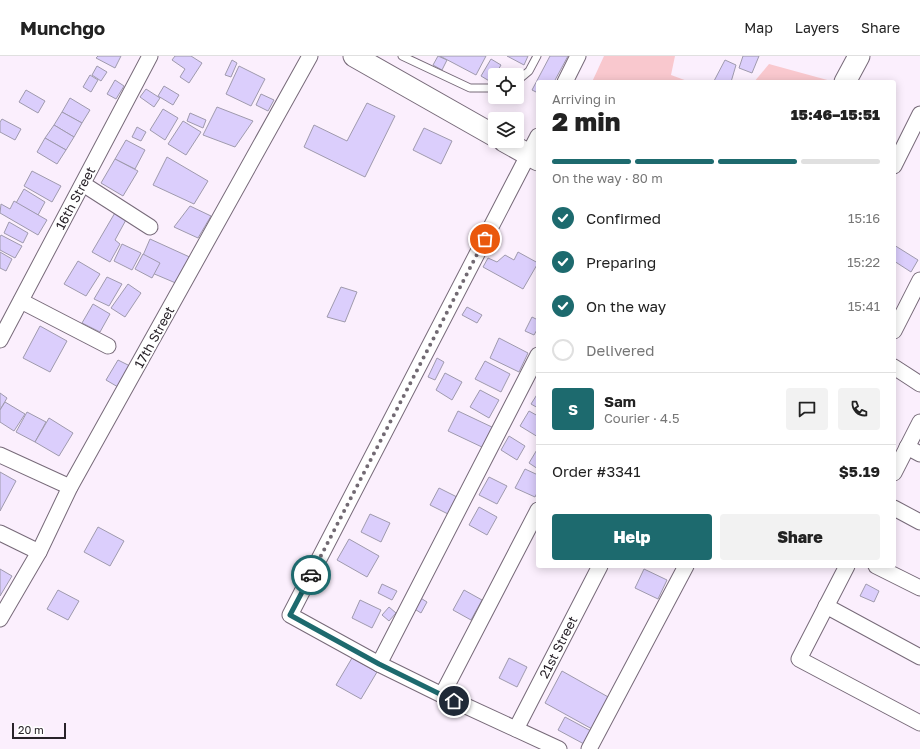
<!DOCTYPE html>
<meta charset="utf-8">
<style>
body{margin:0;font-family:"Golos Text",sans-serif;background:#f2f2f2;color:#222;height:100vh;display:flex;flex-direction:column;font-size:15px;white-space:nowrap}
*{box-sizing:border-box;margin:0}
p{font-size:13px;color:#767676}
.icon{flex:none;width:22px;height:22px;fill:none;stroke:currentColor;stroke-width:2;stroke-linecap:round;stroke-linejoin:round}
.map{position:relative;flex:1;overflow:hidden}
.drawer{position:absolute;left:536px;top:24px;width:360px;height:488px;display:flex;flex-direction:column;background:#fff;border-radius:4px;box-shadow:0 2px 10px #0003}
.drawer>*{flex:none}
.controls{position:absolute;left:488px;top:12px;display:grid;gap:8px}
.controls a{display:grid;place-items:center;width:36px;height:36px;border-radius:4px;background:#fff;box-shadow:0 2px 10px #0003;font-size:20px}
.scale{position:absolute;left:12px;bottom:10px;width:54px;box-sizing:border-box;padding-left:4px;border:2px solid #282229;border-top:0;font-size:11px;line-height:14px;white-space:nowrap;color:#282229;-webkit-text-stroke:3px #fff;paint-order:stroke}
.pin{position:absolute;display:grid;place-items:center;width:34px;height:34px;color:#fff;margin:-17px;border:2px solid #fff;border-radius:50%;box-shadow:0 1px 4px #0007}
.courier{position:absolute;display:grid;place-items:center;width:40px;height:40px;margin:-20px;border:3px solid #1d6a6e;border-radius:50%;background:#fff;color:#222;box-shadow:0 1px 5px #0007}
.summary em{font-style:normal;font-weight:800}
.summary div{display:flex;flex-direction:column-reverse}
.summary{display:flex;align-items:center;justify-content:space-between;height:68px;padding:0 16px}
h1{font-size:26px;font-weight:800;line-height:30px}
.bar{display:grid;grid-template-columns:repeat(4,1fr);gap:6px 4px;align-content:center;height:48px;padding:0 16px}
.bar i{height:5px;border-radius:3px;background:#e0e0e0}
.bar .on{background:#1d6a6e}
.bar p{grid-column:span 4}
.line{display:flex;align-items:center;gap:10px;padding:0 16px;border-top:1px solid #e0e0e0}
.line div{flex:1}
.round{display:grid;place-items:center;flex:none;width:42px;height:42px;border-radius:4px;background:#f2f2f2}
ol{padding:0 16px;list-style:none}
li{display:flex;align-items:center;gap:12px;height:44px}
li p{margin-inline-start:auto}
li .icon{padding:4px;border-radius:50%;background:#1d6a6e;color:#fff;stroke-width:4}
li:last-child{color:#767676}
li i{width:22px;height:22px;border:2px solid #e0e0e0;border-radius:50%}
.primary-button{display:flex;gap:8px;margin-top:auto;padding:8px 16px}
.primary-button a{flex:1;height:46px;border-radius:4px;background:#1d6a6e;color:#fff;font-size:16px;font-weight:800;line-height:46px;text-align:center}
.primary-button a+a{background:#f2f2f2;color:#222}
header{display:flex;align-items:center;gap:24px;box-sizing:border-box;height:56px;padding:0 20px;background:#fff;border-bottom:1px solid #e0e0e0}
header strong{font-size:19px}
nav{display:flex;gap:22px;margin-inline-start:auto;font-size:14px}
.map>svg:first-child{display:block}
.green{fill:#f9c8ce}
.building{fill:#dbcefc;stroke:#9f9aad}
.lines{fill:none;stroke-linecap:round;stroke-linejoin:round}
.lane-casing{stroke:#776a79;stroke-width:9}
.street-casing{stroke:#776a79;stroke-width:17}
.secondary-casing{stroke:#776a79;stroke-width:23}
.lane{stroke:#fff;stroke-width:7}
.street{stroke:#fff;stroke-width:15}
.secondary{stroke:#fff;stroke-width:21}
.done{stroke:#726a73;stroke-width:4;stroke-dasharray:0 7.2}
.route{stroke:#1d6a6e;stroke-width:5}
.labels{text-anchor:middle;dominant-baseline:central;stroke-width:4;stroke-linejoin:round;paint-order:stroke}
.street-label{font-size:13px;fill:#282229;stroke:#fff}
</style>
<header>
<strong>Munchgo</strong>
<nav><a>Map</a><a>Layers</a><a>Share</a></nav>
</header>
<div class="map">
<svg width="920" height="693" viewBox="0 0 920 693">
<rect width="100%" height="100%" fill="#fbeffd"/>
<g class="green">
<polygon points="604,0 675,0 671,19 690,26 592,26"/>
<polygon points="769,8 831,25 830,26 754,26"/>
</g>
<g class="building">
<polygon points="98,0 121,0 115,12 96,2"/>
<polygon points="175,0 191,0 202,7 189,27 180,21 185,13 172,4"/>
<polygon points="438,0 447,4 442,14 433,9"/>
<polygon points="440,0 486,0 476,19"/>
<polygon points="507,0 528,0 524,9"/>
<polygon points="550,0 568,0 554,26 538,26 538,37 532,34"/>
<polygon points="743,0 759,0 752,17 739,12"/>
<polygon points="491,3 501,9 491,26 481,20"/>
<polygon points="232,4 237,7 231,21 225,19"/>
<polygon points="725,4 736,9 731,26 714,25"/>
<polygon points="97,10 107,16 101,25 92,19"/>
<polygon points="239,10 265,23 251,50 226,38"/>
<polygon points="90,19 98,24 91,36 83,31"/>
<polygon points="115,24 124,30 116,43 107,38"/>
<polygon points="164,30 179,39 173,49 158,40"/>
<polygon points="146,33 160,42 154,51 140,41"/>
<polygon points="26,34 45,45 38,57 19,46"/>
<polygon points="261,38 274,44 268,55 256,49"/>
<polygon points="70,42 90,54 82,67 62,56"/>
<polygon points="367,47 395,60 365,121 304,91 314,69 347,85"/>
<polygon points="217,51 253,65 235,91 203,79"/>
<polygon points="163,53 178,62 165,84 150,74"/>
<polygon points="62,56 82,67 74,81 54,69"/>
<polygon points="190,57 206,64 203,72 187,65"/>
<polygon points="2,63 21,73 15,84 0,76 0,66"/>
<polygon points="183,65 201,76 186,99 168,88"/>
<polygon points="54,69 74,81 66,94 45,82"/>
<polygon points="137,71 146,76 141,85 132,81"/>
<polygon points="424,72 452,85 441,108 413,94"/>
<polygon points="45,82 66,94 57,108 37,96"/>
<polygon points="126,84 145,94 135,113 115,103"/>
<polygon points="167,101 208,125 194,148 153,129"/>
<polygon points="115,103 138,115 123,140 101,127"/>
<polygon points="32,115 61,130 52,146 24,130"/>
<polygon points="24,133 45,146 38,159 16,147"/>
<polygon points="14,145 47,164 38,179 0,157 1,148 10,153"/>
<polygon points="190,150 211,160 198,182 174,171"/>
<polygon points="116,155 127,162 115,184 120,188 110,206 92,196"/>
<polygon points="9,166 28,177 23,187 4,177"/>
<polygon points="1,179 22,190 15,202 0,194 0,181"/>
<polygon points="150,183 194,203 178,228 138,211"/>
<polygon points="122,188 141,197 132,214 114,205"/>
<polygon points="894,189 918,204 911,216 894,205"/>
<polygon points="0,196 12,203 6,215 0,212"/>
<polygon points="518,196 538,207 523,233 483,211 488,202 497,206 505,199 514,204"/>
<polygon points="143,198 160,207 152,222 135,213"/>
<polygon points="78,205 100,218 86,240 64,228"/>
<polygon points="107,221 122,228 109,250 94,243"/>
<polygon points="128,228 141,237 125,261 111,252"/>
<polygon points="341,231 357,236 345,266 327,261"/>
<polygon points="93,248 110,258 100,276 82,267"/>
<polygon points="467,251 482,259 477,267 462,259"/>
<polygon points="532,261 538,264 538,272 534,279 525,275"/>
<polygon points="40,270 67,285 50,316 23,302"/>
<polygon points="499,282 528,297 519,316 490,302"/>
<polygon points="437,302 444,306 435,324 428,321"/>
<polygon points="118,304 130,310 118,331 106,324"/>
<polygon points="485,305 510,318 501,336 475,323"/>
<polygon points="445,317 462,326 452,344 436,334"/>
<polygon points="480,334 499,344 489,362 470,351"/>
<polygon points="0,337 7,342 0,354"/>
<polygon points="538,337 538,352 531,348"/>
<polygon points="5,346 25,358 14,375 0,366 0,354"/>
<polygon points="458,355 494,372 484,392 448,375"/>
<polygon points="529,355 538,360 538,381 520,370"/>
<polygon points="27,356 46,366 35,386 16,376"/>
<polygon points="49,362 73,377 59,400 35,386"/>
<polygon points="509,380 525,390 517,404 501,394"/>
<polygon points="538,392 538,413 529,407"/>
<polygon points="525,413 538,419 538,435 535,441 515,432"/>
<polygon points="0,416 16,425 0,455"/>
<polygon points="489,421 507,430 497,448 479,439"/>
<polygon points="439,432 459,442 450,459 430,449"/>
<polygon points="479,451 497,461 487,479 469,469"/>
<polygon points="370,458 390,467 381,486 361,476"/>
<polygon points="98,471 124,485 110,510 84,496"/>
<polygon points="349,483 379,500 367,521 337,504"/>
<polygon points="0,513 12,520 0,540"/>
<polygon points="644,513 667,524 658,543 635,532"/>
<polygon points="382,528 397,535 392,544 378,537"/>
<polygon points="866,528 879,535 874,546 860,540"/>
<polygon points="58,534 79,545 68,564 47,553"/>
<polygon points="464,534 482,544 471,564 453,554"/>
<polygon points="419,541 427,546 421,557 413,552"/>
<polygon points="360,544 381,554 372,572 352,562"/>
<polygon points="389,551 396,557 389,565 382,559"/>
<polygon points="352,602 377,616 361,643 336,629"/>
<polygon points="509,602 527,611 517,631 499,622"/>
<polygon points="562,615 610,642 592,673 545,647"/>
<polygon points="565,661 591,675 584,688 558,674"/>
</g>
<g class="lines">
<defs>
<g id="lane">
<polyline points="402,0 470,32 495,32"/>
<polyline points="517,25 529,15 537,0"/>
</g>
<g id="street">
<polyline points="565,26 578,0"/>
<polyline points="538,80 290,559 379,608 442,639 559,693"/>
<polyline points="894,110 920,58"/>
<polyline points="83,128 150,171"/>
<polyline points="21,245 108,290"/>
<polyline points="894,275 920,224"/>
<polyline points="0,284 150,0"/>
<polyline points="894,311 920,328"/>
<polyline points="907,391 920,398"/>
<polyline points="0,399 70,431"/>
<polyline points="894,417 920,366"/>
<polyline points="894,452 920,466"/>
<polyline points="0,477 39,496"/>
<polyline points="847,510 799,603 920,667"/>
<polyline points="876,510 920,532"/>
<polyline points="826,550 920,601"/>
<polyline points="0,563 39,496 70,431 310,0"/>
<polyline points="379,608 538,299"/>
<polyline points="442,639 538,454"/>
<polyline points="516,673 600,510"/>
<polyline points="589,693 686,510"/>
</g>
<g id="secondary">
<polyline points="354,0 495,80"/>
<polyline points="845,26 859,0"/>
<polyline points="504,85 538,104"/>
</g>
</defs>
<use href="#lane" class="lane-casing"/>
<use href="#street" class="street-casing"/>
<use href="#secondary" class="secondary-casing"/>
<use href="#lane" class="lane"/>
<use href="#street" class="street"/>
<use href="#secondary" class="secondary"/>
</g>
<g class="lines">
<polyline class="done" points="311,519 485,183"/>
<polyline class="route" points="311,519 290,559 379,608 454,645"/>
</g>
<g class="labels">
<g class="street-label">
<text transform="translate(75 142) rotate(-62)">16th Street</text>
<text transform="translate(154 281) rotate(-61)">17th Street</text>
<text transform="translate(558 591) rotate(-63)">21st Street</text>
</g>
</g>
</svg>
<div class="controls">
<a><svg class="icon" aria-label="locate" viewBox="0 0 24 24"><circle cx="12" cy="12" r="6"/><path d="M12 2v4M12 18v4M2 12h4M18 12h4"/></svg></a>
<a><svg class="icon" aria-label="layers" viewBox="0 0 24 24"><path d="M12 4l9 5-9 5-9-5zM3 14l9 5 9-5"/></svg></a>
</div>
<div class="scale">20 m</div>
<div class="pin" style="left:485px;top:183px;background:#ea580c"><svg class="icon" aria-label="bag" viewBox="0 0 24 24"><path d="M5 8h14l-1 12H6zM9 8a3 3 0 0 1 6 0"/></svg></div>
<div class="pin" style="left:454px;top:645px;background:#1f2937"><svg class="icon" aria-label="home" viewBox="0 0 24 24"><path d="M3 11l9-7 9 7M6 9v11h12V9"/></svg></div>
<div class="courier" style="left:311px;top:519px"><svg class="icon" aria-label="car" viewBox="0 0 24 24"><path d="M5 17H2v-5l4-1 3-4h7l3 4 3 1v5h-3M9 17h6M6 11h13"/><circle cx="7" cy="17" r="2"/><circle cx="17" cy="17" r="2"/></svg></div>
<section class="drawer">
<div class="summary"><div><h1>2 min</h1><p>Arriving in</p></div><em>15:46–15:51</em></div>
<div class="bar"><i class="on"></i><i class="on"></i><i class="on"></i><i></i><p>On the way · 80 m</p></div>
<ol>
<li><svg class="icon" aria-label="check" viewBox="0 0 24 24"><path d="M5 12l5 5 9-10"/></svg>Confirmed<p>15:16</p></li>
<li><svg class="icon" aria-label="check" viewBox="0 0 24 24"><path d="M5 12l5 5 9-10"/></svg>Preparing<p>15:22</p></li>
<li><svg class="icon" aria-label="check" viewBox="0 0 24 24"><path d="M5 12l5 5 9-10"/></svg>On the way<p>15:41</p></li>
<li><i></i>Delivered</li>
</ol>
<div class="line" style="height:72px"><b class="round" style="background:#1d6a6e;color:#fff">S</b><div><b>Sam</b><p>Courier · 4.5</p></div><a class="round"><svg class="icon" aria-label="chat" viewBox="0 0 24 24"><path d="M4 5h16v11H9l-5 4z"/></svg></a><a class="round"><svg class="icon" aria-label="phone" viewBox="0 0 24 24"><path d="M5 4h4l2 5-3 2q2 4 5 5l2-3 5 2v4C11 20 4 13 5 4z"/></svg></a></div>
<div class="line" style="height:52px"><div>Order #3341</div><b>$5.19</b></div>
<div class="primary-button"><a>Help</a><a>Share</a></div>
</section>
</div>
